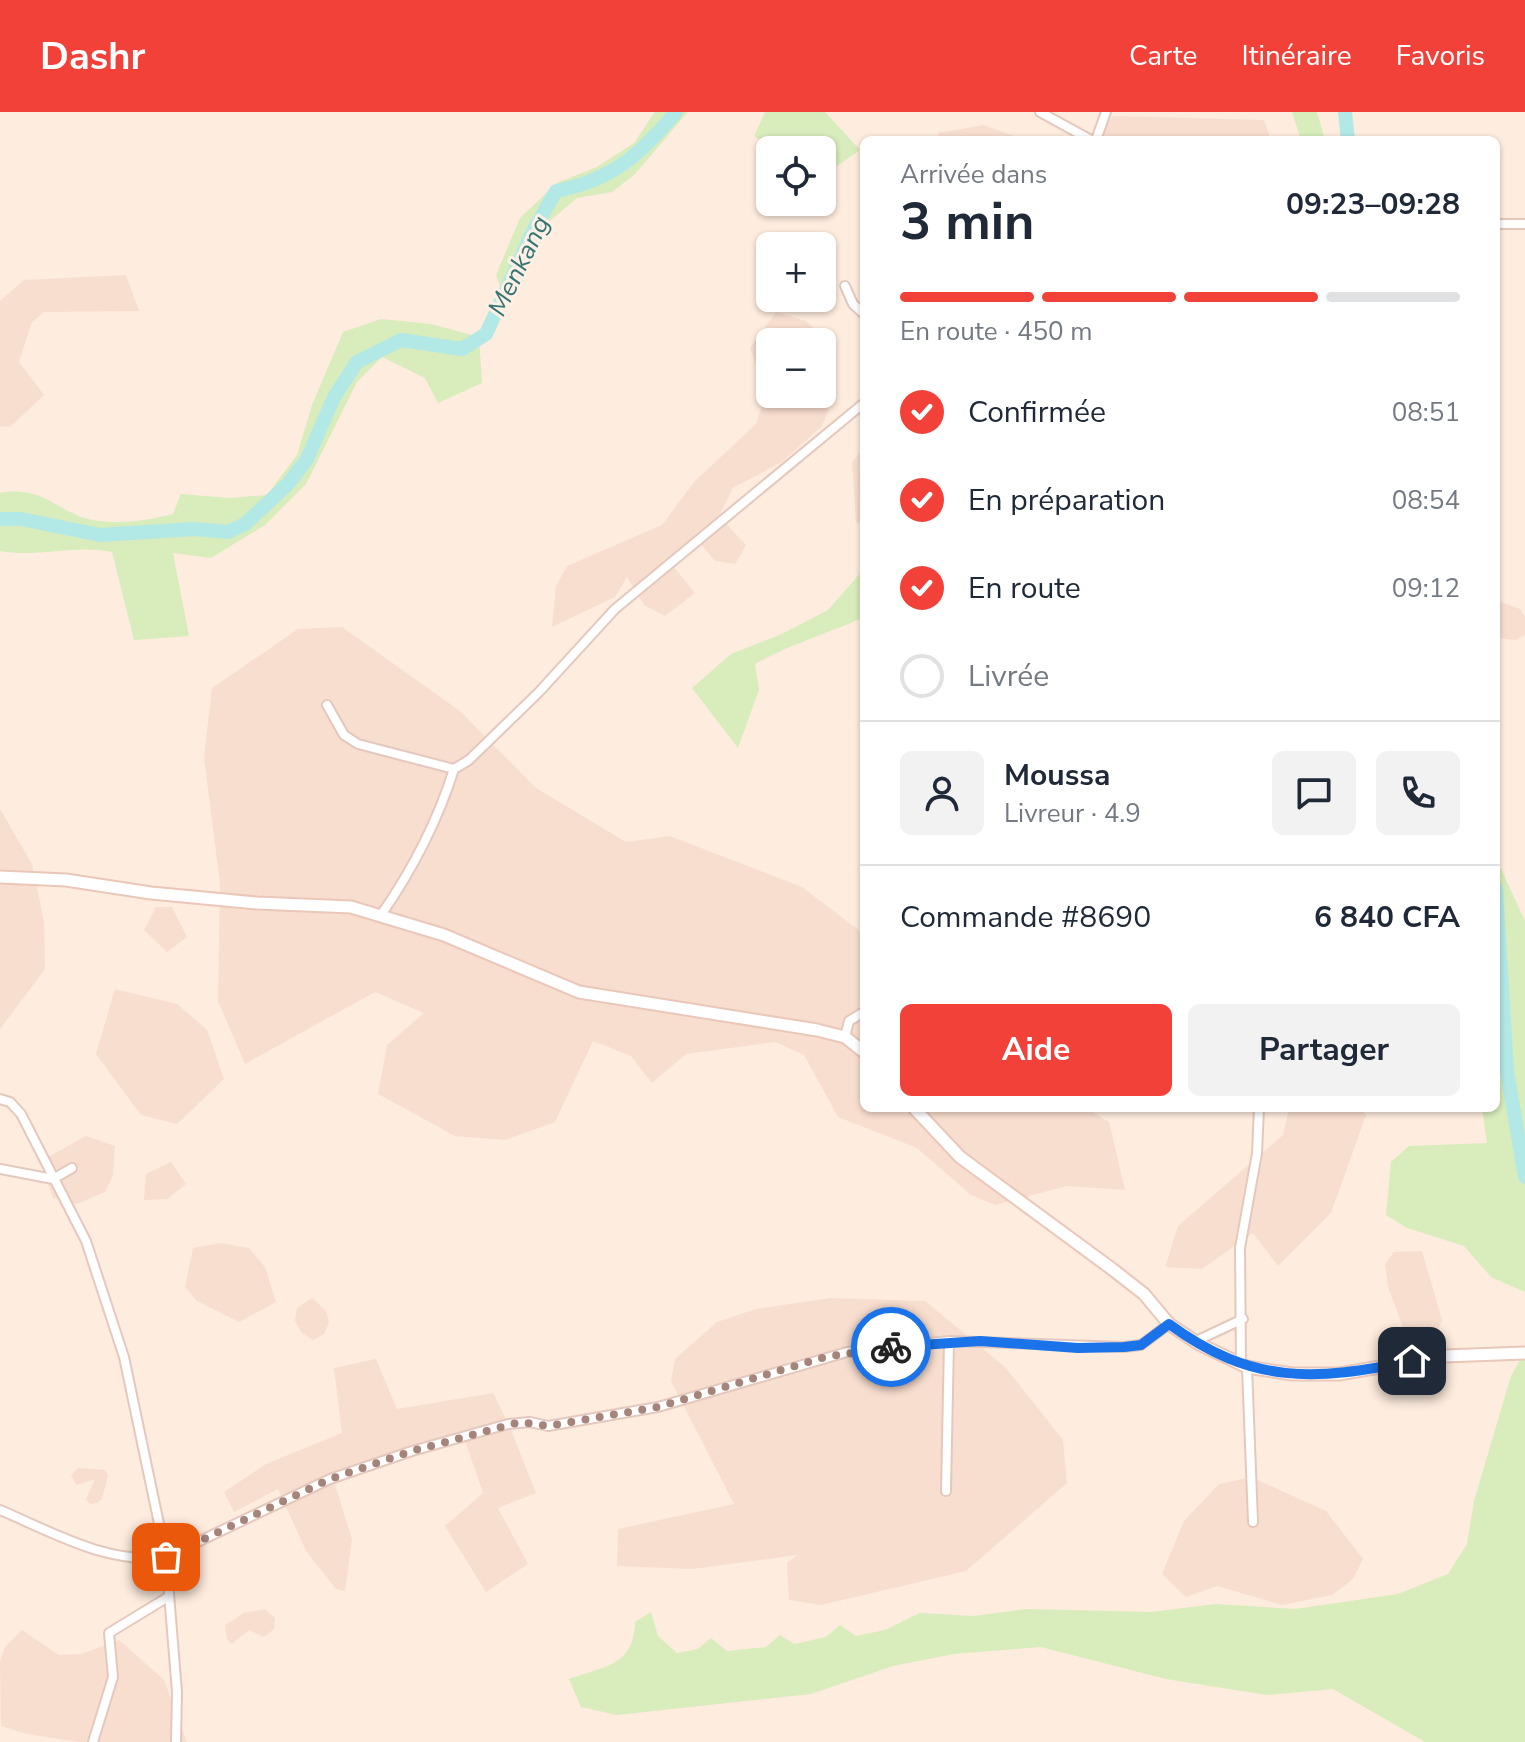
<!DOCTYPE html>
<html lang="fr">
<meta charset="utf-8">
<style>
body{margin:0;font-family:"Nunito Sans",sans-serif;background:#f2f2f3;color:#1f2937;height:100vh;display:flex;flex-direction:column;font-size:30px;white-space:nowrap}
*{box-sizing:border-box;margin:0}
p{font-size:26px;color:#747a83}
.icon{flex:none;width:44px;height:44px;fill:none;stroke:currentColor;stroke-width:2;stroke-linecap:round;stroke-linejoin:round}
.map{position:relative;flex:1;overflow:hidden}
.sheet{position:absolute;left:860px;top:24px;width:640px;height:976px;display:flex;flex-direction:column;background:#fff;border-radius:12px;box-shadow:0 2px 6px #0004}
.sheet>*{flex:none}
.buttons{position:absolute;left:756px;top:24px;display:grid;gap:16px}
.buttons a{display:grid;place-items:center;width:80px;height:80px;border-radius:12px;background:#fff;box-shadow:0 2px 6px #0004;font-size:40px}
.pin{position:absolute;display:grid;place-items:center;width:68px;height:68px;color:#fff;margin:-34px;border-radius:16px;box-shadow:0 4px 12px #0006}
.courier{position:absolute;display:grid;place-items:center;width:80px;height:80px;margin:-40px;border:6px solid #1a73e8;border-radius:50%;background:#fff;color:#222;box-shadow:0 2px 10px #0007}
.summary em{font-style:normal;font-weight:700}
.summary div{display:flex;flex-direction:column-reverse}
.summary{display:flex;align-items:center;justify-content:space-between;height:136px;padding:0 40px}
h1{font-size:52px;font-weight:700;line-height:60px}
.bar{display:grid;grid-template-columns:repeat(4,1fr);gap:12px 8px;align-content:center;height:96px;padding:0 40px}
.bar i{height:10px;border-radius:6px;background:#e0e1e3}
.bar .selected{background:#f14139}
.bar p{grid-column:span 4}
.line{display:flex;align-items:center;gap:20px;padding:0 40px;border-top:2px solid #e0e1e3}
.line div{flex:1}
.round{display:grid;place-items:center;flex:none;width:84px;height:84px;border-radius:12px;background:#f2f2f3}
ol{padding:0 40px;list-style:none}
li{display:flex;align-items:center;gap:24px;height:88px}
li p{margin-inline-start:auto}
li .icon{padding:8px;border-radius:50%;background:#f14139;color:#fff;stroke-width:4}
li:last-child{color:#747a83}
li i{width:44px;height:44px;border:4px solid #e0e1e3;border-radius:50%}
.primary-button{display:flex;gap:16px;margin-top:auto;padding:16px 40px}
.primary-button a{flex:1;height:92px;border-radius:12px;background:#f14139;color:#fff;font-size:32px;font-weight:700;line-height:92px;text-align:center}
.primary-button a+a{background:#f2f2f3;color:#1f2937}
header{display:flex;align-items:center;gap:48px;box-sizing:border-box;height:112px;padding:0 40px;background:#f14139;color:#fff}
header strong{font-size:38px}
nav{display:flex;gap:44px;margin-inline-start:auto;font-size:28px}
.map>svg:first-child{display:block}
.residential{fill:#f8decf;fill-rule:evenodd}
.green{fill:#d8ecbc}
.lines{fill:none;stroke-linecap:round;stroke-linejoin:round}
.river{stroke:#b2e8e6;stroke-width:14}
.street-casing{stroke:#e4c8bd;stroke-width:12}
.secondary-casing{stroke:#eac7b9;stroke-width:15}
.street{stroke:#fff;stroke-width:8}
.secondary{stroke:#fff;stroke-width:11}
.done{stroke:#a5857b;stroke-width:8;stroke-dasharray:0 14.4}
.route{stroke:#1a73e8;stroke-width:10}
.labels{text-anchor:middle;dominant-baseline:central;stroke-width:6;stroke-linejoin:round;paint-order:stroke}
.water-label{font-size:26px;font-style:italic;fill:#357574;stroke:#fff0e6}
</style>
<header>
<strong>Dashr</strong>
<nav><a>Carte</a><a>Itinéraire</a><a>Favoris</a></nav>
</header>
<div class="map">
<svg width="1525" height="1630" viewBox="0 0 1525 1630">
<rect width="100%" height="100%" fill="#feecde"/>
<g class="residential">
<polygon points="1114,4 1264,8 1271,28 1084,28"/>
<polygon points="984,13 1024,28 938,28 938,21"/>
<polygon points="126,163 139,199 44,200 32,210 19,250 44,283 10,315 0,314 0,189 24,168"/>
<path d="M776,200l30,9 23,23v64l-7,18 -40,36 -49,26 -14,28 27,29 -11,19 -20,-3 -20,-24 -18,14 -3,16 21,26 -30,23 -21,-11 -17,-28 -12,20 -63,30 4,-41 11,-20 95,-41 32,-43 62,-58 10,-31 -16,-45zM770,230h52v52h-52z"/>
<polygon points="864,337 864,412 856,411 852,350"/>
<polygon points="1496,488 1520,497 1525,505 1525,523 1516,528 1496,526"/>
<polygon points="342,515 460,599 536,676 626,730 670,724 802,775 864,822 864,996 1086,996 1109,1010 1125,1078 1067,1074 995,1093 971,1083 917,1036 838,1005 804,943 775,930 686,942 652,971 631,944 593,929 555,1010 505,1028 455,1024 378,982 387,933 424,901 375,880 245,952 218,889 220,772 204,645 212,576 298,517"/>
<polygon points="0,697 32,752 44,810 45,857 0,917"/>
<polygon points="156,795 172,795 187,825 167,840 144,818"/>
<polygon points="115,877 177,892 207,918 224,967 177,1012 141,1003 96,942"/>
<polygon points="1289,996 1360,996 1366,1003 1331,1101 1278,1154 1253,1121 1202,1157 1165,1155 1178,1114 1283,1023"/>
<polygon points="86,1024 115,1034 113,1063 105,1080 77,1092 53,1086 46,1066 52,1061 48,1045"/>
<polygon points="171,1050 186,1072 167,1087 144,1088 146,1062"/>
<polygon points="220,1131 249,1136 265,1155 276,1190 239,1210 197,1189 185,1175 193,1136"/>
<polygon points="1422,1139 1442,1208 1438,1217 1427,1222 1403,1215 1388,1175 1385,1152 1394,1140"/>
<polygon points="312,1186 326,1199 329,1211 324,1222 313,1228 302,1221 295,1209 297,1196"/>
<polygon points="831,1186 925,1189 1005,1255 1063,1328 1067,1371 966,1459 821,1493 789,1488 787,1451 797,1443 692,1457 617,1454 618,1417 734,1392 671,1269 675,1247 717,1210 756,1197"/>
<polygon points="376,1247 397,1297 493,1281 509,1313 536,1381 498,1396 528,1452 486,1480 445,1414 483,1381 462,1320 332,1363 352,1427 345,1479 336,1477 306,1439 278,1377 234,1400 224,1380 266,1352 342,1321 334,1256"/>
<polygon points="78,1356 105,1358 108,1363 102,1387 97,1391 90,1392 86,1387 95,1367 77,1373 71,1364"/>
<polygon points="1251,1365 1326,1399 1363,1447 1353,1467 1332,1483 1282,1493 1217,1474 1186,1485 1162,1462 1184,1409 1219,1372"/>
<polygon points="156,1427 180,1431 175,1445 182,1452 188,1468 179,1477 166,1474 160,1462 147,1467 138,1463 142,1454 159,1449 158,1443 148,1440 145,1434"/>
<polygon points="265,1497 275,1506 274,1517 264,1525 249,1518 232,1532 227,1528 225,1513 244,1501"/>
<polygon points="22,1518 59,1543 81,1542 119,1528 164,1568 187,1630 79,1630 27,1622 1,1614 0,1550 5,1535"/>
</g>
<g class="green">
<polygon points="655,0 688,0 635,62 612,80 577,86 552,107 519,179 504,185 496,163 520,106 557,71 597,55 634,31"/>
<polygon points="765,0 825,0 860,38 824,63 822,38 777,38 754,24"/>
<polygon points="1292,0 1317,0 1325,28 1301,28"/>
<path d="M381,207l50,5 48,13 3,46 -44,20 -13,-25 -43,-21 -25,25 -51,102 -41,41 -54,33 -38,-5 16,83 -55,4 -22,-88c-38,-8 -75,6 -112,-1v-58c44,-8 59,21 93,27 25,5 56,0 80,-6l8,-20 48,4 38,-3 30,-40 15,-50 31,-73z"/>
<path d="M864,457v48c-37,17 -74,27 -109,47l4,26 -21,58 -46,-60 39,-34 51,-20 46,-24z"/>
<polygon points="1496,746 1525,809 1525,1180 1491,1165 1464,1134 1407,1116 1386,1103 1391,1050 1409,1034 1487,1031 1482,996 1496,996"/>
<path d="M1525,1239v391h-100l-92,-53 -66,6 -101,-16 -125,-32 -87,7 -61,12 -82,28 -194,21 -36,-8 -12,-28c36,-13 65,-13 66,-57l16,-10 7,24 19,17 21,-4 13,-11 16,13 39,-4 14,-12 14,9 32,-7 14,-12 16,11 29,-6 35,-17 53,3 54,-7 124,3 65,-8 79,5 103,-15 50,-20 19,-30 7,-43 37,-125z"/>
</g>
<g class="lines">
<g class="river">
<polyline points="1345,0 1348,28"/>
<path d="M0,407h21l79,16 95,-6 33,3 17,-8 43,-40 19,-25 27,-62 23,-35 44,-22 61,9 24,-15 48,-105 22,-38c56,-11 84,-36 120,-79"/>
<polyline points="1496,777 1507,959 1525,1065"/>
</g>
<defs>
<g id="street">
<polyline points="1040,0 1091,28"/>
<polyline points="1096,28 1106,0"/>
<polyline points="1496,112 1525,112"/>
<polyline points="845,174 853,192 864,202"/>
<polyline points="327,593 344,623 358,632 454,657"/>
<path d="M381,803c32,-46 56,-92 73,-146l15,-9 70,-68 76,-83 249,-206"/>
<polyline points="845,925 849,909 864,900"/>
<polyline points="0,987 10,990 21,1002 86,1129 124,1245 166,1445 177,1580 176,1630"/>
<polyline points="0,1057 53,1067 72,1056"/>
<polyline points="1196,1229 1243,1207"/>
<polyline points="1241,1253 1240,1136 1257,1041 1259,996"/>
<polyline points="1247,1255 1253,1410"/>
<polyline points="946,1379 949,1229"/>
<path d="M0,1398c52,22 108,55 166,47l164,-78 82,-28 96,-27 22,-2 18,4 110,-19 189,-55 102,-11 175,6 17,-2 28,-21"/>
<polyline points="93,1630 113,1565 109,1521 168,1485"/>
</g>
<g id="secondary">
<polyline points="0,765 66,768 151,781 257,791 351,795 444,823 579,880 817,918 845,925 864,940"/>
<polyline points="914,996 960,1045 1112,1157 1144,1182 1169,1212 1199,1232 1247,1255 1292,1262 1339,1262 1444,1244 1525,1241"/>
</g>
</defs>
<use href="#street" class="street-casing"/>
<use href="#secondary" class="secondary-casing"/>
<use href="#street" class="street"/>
<use href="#secondary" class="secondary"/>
</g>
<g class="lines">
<polyline class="done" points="166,1445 330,1367 412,1339 520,1310 548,1314 658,1295 825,1245 891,1235"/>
<path class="route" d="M891,1235l89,-6 98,7 46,-1 17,-2 28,-21c83,61 146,57 243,37"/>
</g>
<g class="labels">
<g class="water-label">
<text transform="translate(519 154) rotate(-64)">Menkang</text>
</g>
</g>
</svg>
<div class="buttons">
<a><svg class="icon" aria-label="locate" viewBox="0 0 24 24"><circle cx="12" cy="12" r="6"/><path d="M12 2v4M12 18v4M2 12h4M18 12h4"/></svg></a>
<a>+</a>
<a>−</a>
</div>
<div class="pin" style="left:166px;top:1445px;background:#ea580c"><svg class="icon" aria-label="bag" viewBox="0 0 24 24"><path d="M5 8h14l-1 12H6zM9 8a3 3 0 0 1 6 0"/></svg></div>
<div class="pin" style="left:1412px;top:1249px;background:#1f2937"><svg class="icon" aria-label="home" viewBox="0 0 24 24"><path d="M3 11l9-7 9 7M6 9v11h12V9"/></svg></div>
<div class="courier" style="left:891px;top:1235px"><svg class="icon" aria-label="bike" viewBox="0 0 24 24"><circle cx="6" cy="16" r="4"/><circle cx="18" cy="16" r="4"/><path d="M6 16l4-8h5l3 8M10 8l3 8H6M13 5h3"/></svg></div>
<section class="sheet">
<div class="summary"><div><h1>3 min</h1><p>Arrivée dans</p></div><em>09:23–09:28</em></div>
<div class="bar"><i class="selected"></i><i class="selected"></i><i class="selected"></i><i></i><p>En route · 450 m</p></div>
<ol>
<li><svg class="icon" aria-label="check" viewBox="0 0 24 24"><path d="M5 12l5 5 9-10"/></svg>Confirmée<p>08:51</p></li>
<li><svg class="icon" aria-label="check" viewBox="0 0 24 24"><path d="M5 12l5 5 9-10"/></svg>En préparation<p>08:54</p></li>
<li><svg class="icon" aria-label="check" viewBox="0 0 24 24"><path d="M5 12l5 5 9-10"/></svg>En route<p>09:12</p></li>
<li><i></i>Livrée</li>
</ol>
<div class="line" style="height:144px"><a class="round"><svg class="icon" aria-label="person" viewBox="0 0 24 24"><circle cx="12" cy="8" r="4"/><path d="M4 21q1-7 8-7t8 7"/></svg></a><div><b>Moussa</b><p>Livreur · 4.9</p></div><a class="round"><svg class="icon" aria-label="chat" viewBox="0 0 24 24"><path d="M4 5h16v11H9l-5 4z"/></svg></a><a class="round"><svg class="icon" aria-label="phone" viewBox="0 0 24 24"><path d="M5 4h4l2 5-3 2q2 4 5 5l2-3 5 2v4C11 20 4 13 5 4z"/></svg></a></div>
<div class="line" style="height:104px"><div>Commande #8690</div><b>6 840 CFA</b></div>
<div class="primary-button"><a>Aide</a><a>Partager</a></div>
</section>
</div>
